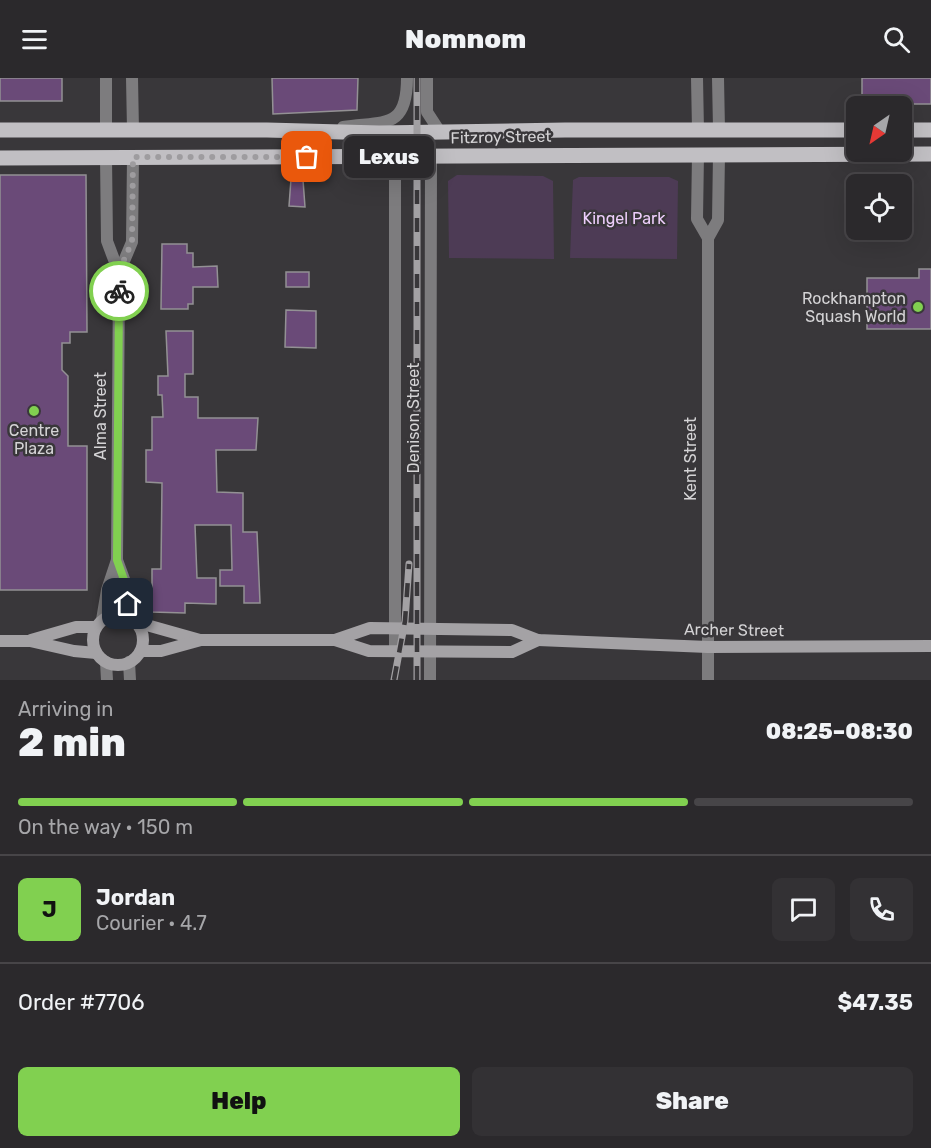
<!DOCTYPE html>
<meta charset="utf-8">
<style>
body{margin:0;font-family:Rubik,sans-serif;background:#333134;color:#f1f3f6;height:100vh;display:flex;flex-direction:column;font-size:22px;white-space:nowrap}
*{box-sizing:border-box;margin:0}
p{font-size:20px;color:#a6a6a9}
.icon{flex:none;width:33px;height:33px;fill:none;stroke:currentColor;stroke-width:2;stroke-linecap:round;stroke-linejoin:round}
.map{position:relative;height:602px;overflow:hidden}
.sheet{display:flex;flex-direction:column;background:#2b292c;flex:1}
.sheet>*{flex:none}
.needle{width:39px;rotate:214deg}
.buttons{position:absolute;left:846px;top:18px;display:grid;gap:12px}
.buttons a{display:grid;place-items:center;width:66px;height:66px;border-radius:9px;background:#2b292c;box-shadow:0 6px 24px #0002,0 0 0 2px #474548;font-size:30px}
.pin{position:absolute;display:grid;place-items:center;width:51px;height:51px;color:#fff;margin:-26px;border-radius:12px;box-shadow:0 3px 9px #0006}
.courier{position:absolute;display:grid;place-items:center;width:60px;height:60px;margin:-30px;border:4px solid #81d050;border-radius:50%;background:#fff;color:#222;box-shadow:0 2px 8px #0007}
.bubble{position:absolute;height:42px;border-radius:9px;background:#2b292c;box-shadow:0 6px 24px #0002,0 0 0 2px #474548;font-size:20px;font-weight:800;line-height:42px;text-align:center}
.headline em{font-style:normal;font-weight:800}
.headline div{display:flex;flex-direction:column-reverse}
.headline{display:flex;align-items:center;justify-content:space-between;height:102px;padding:0 18px}
h1{font-size:39px;font-weight:800;line-height:45px}
.bar{display:grid;grid-template-columns:repeat(4,1fr);gap:9px 6px;align-content:center;height:72px;padding:0 18px}
.bar i{height:8px;border-radius:4px;background:#474548}
.bar .active{background:#81d050}
.bar p{grid-column:span 4}
.line{display:flex;align-items:center;gap:15px;padding:0 18px;border-top:2px solid #474548}
.line div{flex:1}
.round{display:grid;place-items:center;flex:none;width:63px;height:63px;border-radius:9px;background:#333134}
.action{display:flex;gap:12px;margin-top:auto;padding:12px 18px}
.action a{flex:1;height:69px;border-radius:9px;background:#81d050;color:#111;font-size:24px;font-weight:800;line-height:69px;text-align:center}
.action a+a{background:#333134;color:#f1f3f6}
header{display:flex;justify-content:space-between;align-items:center;height:78px;padding:0 18px;background:#2b292c;font-size:27px;font-weight:800}
.map>svg:first-child{display:block}
.green{fill:#4d3b55}
.building{fill:#6a4a78;stroke:#939194;stroke-width:1.5}
.lines{fill:none;stroke-linecap:round;stroke-linejoin:round}
.street{stroke:#7d7c7e;stroke-width:12}
.secondary{stroke:#a4a2a5;stroke-width:12}
.primary{stroke:#c1bfc3;stroke-width:15}
.rail-casing{stroke:#a3a1a4;stroke-width:7}
.rail{stroke:#39373a;stroke-width:4.5;stroke-dasharray:14;stroke-linecap:butt}
.done{stroke:#9e9c9f;stroke-width:6;stroke-dasharray:0 10.8}
.route{stroke:#81d050;stroke-width:8}
.poi-dot{fill:#81d050;stroke:#39373a;stroke-width:2}
.labels{text-anchor:middle;dominant-baseline:central;stroke-width:5;stroke-linejoin:round;paint-order:stroke}
.street-label{font-size:16px;fill:#d4d3d5;stroke:#39373a}
.park-label{font-size:16px;fill:#edcefb;stroke:#39373a}
.poi-label{font-size:16px;fill:#d4d3d5;stroke:#39373a;text-anchor:end}
</style>
<header><svg class="icon" aria-label="menu" viewBox="0 0 24 24"><path d="M4 6h16M4 12h16M4 18h16"/></svg>Nomnom<svg class="icon" aria-label="search" viewBox="0 0 24 24"><circle cx="10" cy="10" r="6"/><path d="M15 15l6 6"/></svg></header>
<div class="map">
<svg width="931" height="602" viewBox="0 0 931 602">
<rect width="100%" height="100%" fill="#39373a"/>
<g class="green">
<polygon points="457,97 543,98 553,103 554,181 449,180 448,103"/>
<polygon points="579,99 669,99 678,103 677,181 570,180 573,102"/>
</g>
<g class="building">
<rect x="0" y="0" width="62" height="23"/>
<polygon points="272,0 358,0 357,32 273,36"/>
<rect x="862" y="0" width="69" height="26"/>
<polygon points="0,97 86,97 87,254 70,254 70,265 62,265 62,292 68,298 68,368 87,368 87,512 0,512"/>
<polygon points="291,101 303,102 305,129 289,128"/>
<polygon points="162,166 187,166 187,175 193,175 193,189 217,188 218,209 193,209 193,226 188,226 188,231 161,231"/>
<polygon points="919,191 931,191 931,251 867,251 867,200 919,200"/>
<rect x="286" y="194" width="23" height="15"/>
<polygon points="286,232 316,233 316,270 285,269"/>
<polygon points="166,253 193,253 193,296 185,296 185,319 198,319 198,340 258,340 256,372 216,372 217,414 243,415 243,454 257,454 260,525 244,525 244,508 220,508 220,492 232,492 231,447 195,447 197,500 216,500 216,526 185,525 185,535 152,534 152,491 161,491 162,405 146,404 146,372 152,372 152,339 163,339 162,317 158,317 158,298 168,298"/>
</g>
<g class="lines">
<g class="street">
<polyline points="106,0 106,52"/>
<polyline points="132,0 133,52"/>
<polyline points="427,0 427,34 440,54"/>
<polyline points="697,0 698,52"/>
<polyline points="718,0 719,51"/>
<path d="M343,49c41,-6 64,3 64,-49"/>
<polyline points="698,76 697,141 708,160"/>
<polyline points="106,79 107,163 119,195"/>
<polyline points="382,79 395,93 395,573"/>
<polyline points="117,482 128,512 129,539"/>
<polyline points="102,542 107,512 117,482 119,195 132,164 133,79"/>
<polyline points="106,584 107,602"/>
<polyline points="129,584 130,602"/>
<polyline points="430,602 431,79"/>
<polyline points="708,602 708,160 718,142 719,76"/>
</g>
<g class="secondary">
<circle cx="118" cy="562" r="25"/>
<polyline points="136,544 200,562"/>
<polyline points="31,562 76,549 96,549"/>
<polyline points="335,562 369,573 512,574 538,562"/>
<polyline points="0,563 30,563 74,573 96,575"/>
<polyline points="141,573 161,573 201,562 335,562 370,550 512,552 538,562 708,569 931,568"/>
</g>
<g class="primary">
<polyline points="0,52 267,52 379,55 565,52 856,52"/>
<polyline points="902,52 931,52"/>
<polyline points="0,80 931,76"/>
</g>
<defs>
<g id="rail">
<polyline points="417,0 417,602"/>
<polyline points="394,602 405,543 409,486"/>
</g>
</defs>
<use href="#rail" class="rail-casing"/>
<use href="#rail" class="rail"/>
</g>
<g class="lines">
<polyline class="done" points="119,213 119,193 132,164 133,79 307,79"/>
<polyline class="route" points="119,213 117,482 128,513 128,526"/>
</g>
<g class="poi-dot">
<circle cx="918" cy="229" r="6"/>
<circle cx="34" cy="333" r="6"/>
</g>
<g class="labels">
<g class="street-label">
<text transform="translate(501 59) rotate(-1)">Fitzroy Street</text>
<text transform="translate(100 338) rotate(-90)">Alma Street</text>
<text transform="translate(413 340) rotate(-90)">Denison Street</text>
<text transform="translate(690 381) rotate(-90)">Kent Street</text>
<text transform="translate(734 552) rotate(1)">Archer Street</text>
</g>
<g class="park-label">
<text x="624" y="140">Kingel Park</text>
</g>
<g class="poi-label">
<text x="906" y="220">Rockhampton<tspan x="906" dy="18">Squash World</tspan></text>
<text x="34" y="352" text-anchor="middle">Centre<tspan x="34" dy="18">Plaza</tspan></text>
</g>
</g>
</svg>
<div class="buttons">
<a><svg class="needle" viewBox="-14 -14 28 28"><path d="M0-13l5 13h-10z" fill="#e53935"/><path d="M0 13l5-13h-10z" fill="#a6a6a9"/></svg></a>
<a><svg class="icon" aria-label="locate" viewBox="0 0 24 24"><circle cx="12" cy="12" r="6"/><path d="M12 2v4M12 18v4M2 12h4M18 12h4"/></svg></a>
</div>
<div class="pin" style="left:307px;top:79px;background:#ea580c"><svg class="icon" aria-label="bag" viewBox="0 0 24 24"><path d="M5 8h14l-1 12H6zM9 8a3 3 0 0 1 6 0"/></svg></div>
<div class="pin" style="left:128px;top:526px;background:#1f2937"><svg class="icon" aria-label="home" viewBox="0 0 24 24"><path d="M3 11l9-7 9 7M6 9v11h12V9"/></svg></div>
<div class="courier" style="left:119px;top:213px"><svg class="icon" aria-label="bike" viewBox="0 0 24 24"><circle cx="6" cy="16" r="4"/><circle cx="18" cy="16" r="4"/><path d="M6 16l4-8h5l3 8M10 8l3 8H6M13 5h3"/></svg></div>
<div class="bubble" style="left:344px;top:58px;width:90px">Lexus</div>
</div>
<section class="sheet">
<div class="headline"><div><h1>2 min</h1><p>Arriving in</p></div><em>08:25–08:30</em></div>
<div class="bar"><i class="active"></i><i class="active"></i><i class="active"></i><i></i><p>On the way · 150 m</p></div>
<div class="line" style="height:108px"><b class="round" style="background:#81d050;color:#111">J</b><div><b>Jordan</b><p>Courier · 4.7</p></div><a class="round"><svg class="icon" aria-label="chat" viewBox="0 0 24 24"><path d="M4 5h16v11H9l-5 4z"/></svg></a><a class="round"><svg class="icon" aria-label="phone" viewBox="0 0 24 24"><path d="M5 4h4l2 5-3 2q2 4 5 5l2-3 5 2v4C11 20 4 13 5 4z"/></svg></a></div>
<div class="line" style="height:78px"><div>Order #7706</div><b>$47.35</b></div>
<div class="action"><a>Help</a><a>Share</a></div>
</section>
